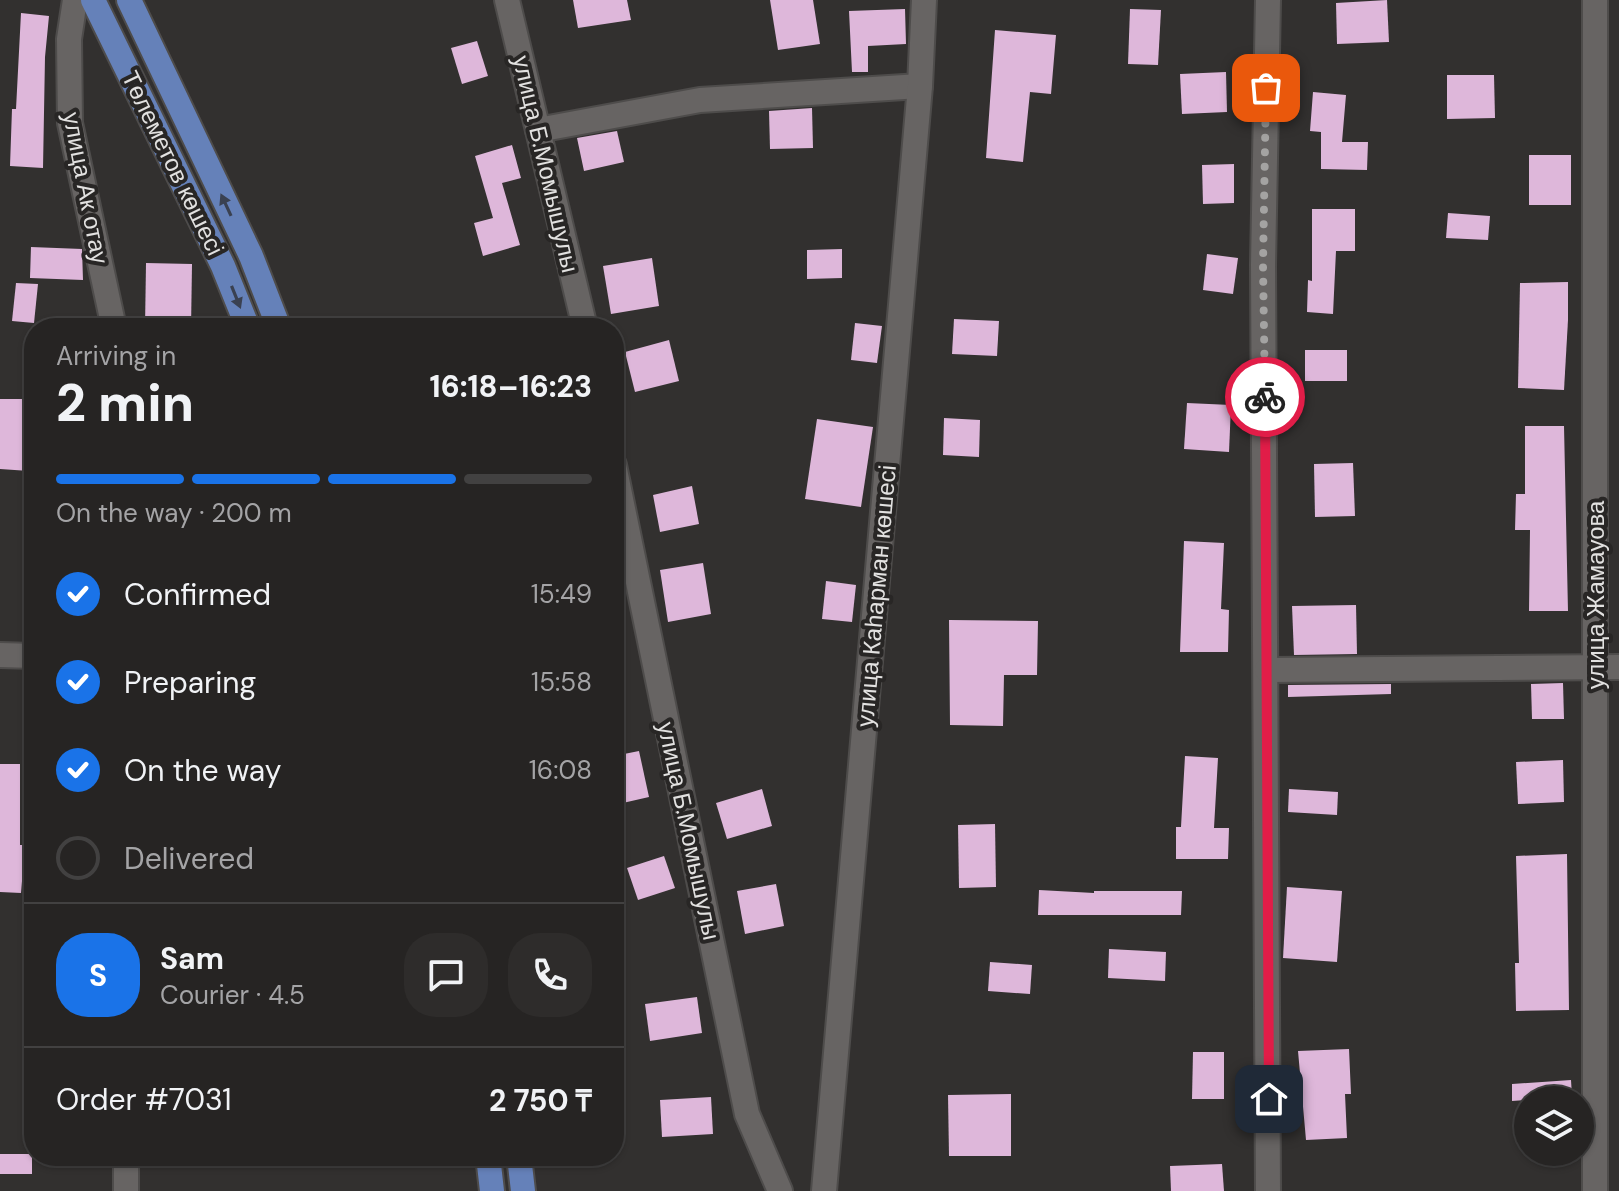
<!DOCTYPE html>
<meta charset="utf-8">
<style>
body{margin:0;font-family:"DM Sans",sans-serif;background:#2e2c2b;color:#f1f3f6;height:100vh;display:flex;flex-direction:column;font-size:30px;white-space:nowrap}
*{box-sizing:border-box;margin:0}
p{font-size:26px;color:#a4a4a6}
.icon{flex:none;width:44px;height:44px;fill:none;stroke:currentColor;stroke-width:2;stroke-linecap:round;stroke-linejoin:round}
.map{position:relative;flex:1;overflow:hidden}
.details{position:absolute;left:24px;top:318px;width:600px;height:848px;display:flex;flex-direction:column;background:#262423;border-radius:32px;box-shadow:0 2px 6px #0004,0 0 0 2px #424141}
.details>*{flex:none}
.controls{position:absolute;left:1514px;top:1086px;display:grid;gap:16px}
.controls a{display:grid;place-items:center;width:80px;height:80px;border-radius:50%;background:#262423;box-shadow:0 2px 6px #0004,0 0 0 2px #424141;font-size:40px}
.pin{position:absolute;display:grid;place-items:center;width:68px;height:68px;color:#fff;margin:-34px;border-radius:16px;box-shadow:0 4px 12px #0006}
.courier{position:absolute;display:grid;place-items:center;width:80px;height:80px;margin:-40px;border:6px solid #e11d48;border-radius:50%;background:#fff;color:#222;box-shadow:0 2px 10px #0007}
.overview em{font-style:normal;font-weight:800}
.overview div{display:flex;flex-direction:column-reverse}
.overview{display:flex;align-items:center;justify-content:space-between;height:136px;padding:0 32px}
h1{font-size:52px;font-weight:800;line-height:60px}
.bar{display:grid;grid-template-columns:repeat(4,1fr);gap:12px 8px;align-content:center;height:96px;padding:0 32px}
.bar i{height:10px;border-radius:6px;background:#424141}
.bar .current{background:#1a73e8}
.bar p{grid-column:span 4}
.line{display:flex;align-items:center;gap:20px;padding:0 32px;border-top:2px solid #424141}
.line div{flex:1}
.round{display:grid;place-items:center;flex:none;width:84px;height:84px;border-radius:32px;background:#2e2c2b}
ol{padding:0 32px;list-style:none}
li{display:flex;align-items:center;gap:24px;height:88px}
li p{margin-inline-start:auto}
li .icon{padding:8px;border-radius:50%;background:#1a73e8;color:#fff;stroke-width:4}
li:last-child{color:#a4a4a6}
li i{width:44px;height:44px;border:4px solid #424141;border-radius:50%}
.map>svg:first-child{display:block}
.building{fill:#deb7da}
.lines{fill:none;stroke-linecap:round;stroke-linejoin:round}
.minor-casing{stroke:#4e4c4b;stroke-width:28}
.primary-casing{stroke:#4e4c4b;stroke-width:28}
.minor{stroke:#676463;stroke-width:24}
.primary{stroke:#6581b9;stroke-width:24}
.oneway{fill:#3a4151}
.done{stroke:#a4a3a2;stroke-width:8;stroke-dasharray:0 14.4}
.route{stroke:#e11d48;stroke-width:10}
.labels{text-anchor:middle;dominant-baseline:central;stroke-width:8;stroke-linejoin:round;paint-order:stroke}
.street-label{font-size:24px;fill:#e2e1e0;stroke:#282625}
</style>
<div class="map">
<svg width="1619" height="1191" viewBox="0 0 1619 1191">
<rect width="100%" height="100%" fill="#32302f"/>
<g class="building">
<polygon points="573,0 627,0 631,20 578,28"/>
<polygon points="770,0 813,0 820,44 778,50"/>
<polygon points="1387,0 1389,42 1337,44 1336,3"/>
<polygon points="905,9 906,44 868,46 868,72 852,72 849,11"/>
<polygon points="1130,9 1161,10 1158,65 1128,64"/>
<polygon points="21,13 49,16 45,57 43,168 10,166 12,109 16,109"/>
<polygon points="995,30 1056,35 1051,94 1030,92 1023,162 986,158"/>
<polygon points="477,41 488,76 462,84 451,48"/>
<polygon points="1226,72 1227,112 1182,114 1180,74"/>
<polygon points="1447,75 1494,75 1495,118 1447,119"/>
<polygon points="1313,92 1346,95 1342,142 1368,142 1367,170 1321,169 1321,132 1310,131"/>
<polygon points="812,108 813,148 770,149 769,111"/>
<polygon points="617,131 624,162 584,171 577,138"/>
<polygon points="512,145 521,178 502,183 520,245 483,256 474,223 493,218 475,156"/>
<rect x="1529" y="155" width="42" height="50"/>
<polygon points="1234,164 1234,203 1203,204 1202,165"/>
<polygon points="1312,209 1355,209 1355,251 1336,251 1333,314 1307,312 1308,280 1312,281"/>
<polygon points="1448,213 1490,216 1488,240 1446,238"/>
<polygon points="31,247 82,249 83,280 30,278"/>
<polygon points="842,249 842,278 807,279 807,250"/>
<polygon points="1207,254 1238,258 1233,294 1203,290"/>
<polygon points="652,258 659,306 611,314 603,266"/>
<polygon points="146,263 192,264 191,328 145,328"/>
<polygon points="1568,282 1568,320 1564,390 1518,388 1520,283"/>
<polygon points="16,283 38,284 34,323 12,321"/>
<polygon points="954,319 999,321 997,356 952,354"/>
<polygon points="855,323 882,326 877,363 851,360"/>
<polygon points="669,340 679,381 635,392 625,352"/>
<rect x="1305" y="350" width="42" height="31"/>
<polygon points="0,399 34,399 29,471 0,469"/>
<polygon points="1187,403 1231,405 1229,452 1184,449"/>
<polygon points="944,418 980,420 979,457 943,455"/>
<polygon points="817,419 873,427 861,507 805,499"/>
<polygon points="1525,426 1564,426 1568,611 1529,611 1530,530 1515,530 1516,494 1525,494"/>
<polygon points="1353,463 1355,516 1315,517 1314,464"/>
<polygon points="692,486 699,524 660,532 653,495"/>
<polygon points="1184,541 1224,543 1221,609 1229,610 1228,652 1180,652"/>
<polygon points="703,563 711,614 668,622 660,570"/>
<polygon points="826,581 856,585 852,622 822,619"/>
<polygon points="1356,605 1357,654 1294,655 1292,606"/>
<polygon points="949,620 1038,621 1037,675 1004,675 1003,726 950,725"/>
<polygon points="1563,683 1564,719 1532,719 1531,684"/>
<polygon points="1391,684 1391,694 1288,697 1288,685"/>
<polygon points="639,751 649,797 614,805 614,756"/>
<polygon points="1185,756 1218,758 1214,828 1229,828 1228,859 1176,859 1176,827 1181,827"/>
<polygon points="1563,760 1564,802 1518,804 1516,762"/>
<polygon points="0,764 20,764 20,845 25,845 21,893 0,892"/>
<polygon points="762,789 772,826 727,839 716,803"/>
<polygon points="1289,789 1338,792 1337,815 1288,812"/>
<polygon points="995,824 996,887 959,888 958,825"/>
<polygon points="1567,854 1569,1010 1516,1011 1515,963 1519,963 1516,856"/>
<polygon points="664,856 675,888 638,900 627,868"/>
<polygon points="776,884 784,926 745,934 737,891"/>
<polygon points="1287,887 1342,891 1337,962 1283,958"/>
<polygon points="1039,890 1094,893 1094,891 1182,891 1181,915 1038,915"/>
<polygon points="1109,949 1166,952 1165,981 1108,978"/>
<polygon points="990,962 1032,965 1030,994 988,991"/>
<polygon points="697,997 702,1033 650,1041 645,1004"/>
<polygon points="1349,1049 1351,1094 1345,1094 1347,1138 1306,1140 1298,1051"/>
<polygon points="1193,1052 1224,1052 1224,1099 1192,1099"/>
<polygon points="1571,1080 1572,1097 1512,1101 1512,1084"/>
<polygon points="1011,1094 1011,1156 949,1156 948,1095"/>
<polygon points="711,1097 713,1134 662,1137 660,1100"/>
<rect x="0" y="1154" width="32" height="20"/>
<polygon points="1222,1164 1224,1191 1171,1191 1170,1166"/>
</g>
<g class="lines">
<defs>
<g id="minor">
<polyline points="75,0 69,39 70,123 114,328"/>
<polyline points="507,0 585,328"/>
<polyline points="1268,0 1263,265 1268,1191"/>
<polyline points="1595,0 1595,1191"/>
<polyline points="538,130 700,100 920,86"/>
<polyline points="614,465 747,1114 780,1191"/>
<polyline points="0,655 34,656"/>
<polyline points="1267,670 1619,667"/>
<polyline points="126,1191 126,1156"/>
<polyline points="824,1191 920,86 924,0"/>
</g>
<g id="primary">
<polyline points="93,0 223,266 248,328"/>
<polyline points="129,0 251,256 279,328"/>
<polyline points="488,1156 492,1191"/>
<polyline points="519,1156 523,1191"/>
</g>
</defs>
<use href="#minor" class="minor-casing"/>
<use href="#primary" class="primary-casing"/>
<use href="#minor" class="minor"/>
<use href="#primary" class="primary"/>
</g>
<defs><path id="oneway-solid" d="M-6-.8H1V-3.2L6.5 0L1 3.2V.8H-6Z" transform="scale(2)"/></defs>
<g class="oneway">
<use href="#oneway-solid" transform="translate(226 205) rotate(-115)"/>
<use href="#oneway-solid" transform="translate(236 297) rotate(68)"/>
</g>
<g class="lines">
<polyline class="done" points="1265,397 1263,265 1266,88"/>
<polyline class="route" points="1265,397 1269,1099"/>
</g>
<g class="labels">
<g class="street-label">
<text transform="translate(173 163) rotate(64)">Төлеметов көшесі</text>
<text transform="translate(546 164) rotate(77)">улица Б.Момышулы</text>
<text transform="translate(86 188) rotate(79)">улица Ак отау</text>
<text transform="translate(1595 595) rotate(-90)">улица Жамауова</text>
<text transform="translate(876 596) rotate(-85)">улица Каһарман көшесі</text>
<text transform="translate(689 831) rotate(78)">улица Б.Момышулы</text>
</g>
</g>
</svg>
<div class="controls">
<a><svg class="icon" aria-label="layers" viewBox="0 0 24 24"><path d="M12 4l9 5-9 5-9-5zM3 14l9 5 9-5"/></svg></a>
</div>
<div class="pin" style="left:1266px;top:88px;background:#ea580c"><svg class="icon" aria-label="bag" viewBox="0 0 24 24"><path d="M5 8h14l-1 12H6zM9 8a3 3 0 0 1 6 0"/></svg></div>
<div class="pin" style="left:1269px;top:1099px;background:#1f2937"><svg class="icon" aria-label="home" viewBox="0 0 24 24"><path d="M3 11l9-7 9 7M6 9v11h12V9"/></svg></div>
<div class="courier" style="left:1265px;top:397px"><svg class="icon" aria-label="bike" viewBox="0 0 24 24"><circle cx="6" cy="16" r="4"/><circle cx="18" cy="16" r="4"/><path d="M6 16l4-8h5l3 8M10 8l3 8H6M13 5h3"/></svg></div>
<section class="details">
<div class="overview"><div><h1>2 min</h1><p>Arriving in</p></div><em>16:18–16:23</em></div>
<div class="bar"><i class="current"></i><i class="current"></i><i class="current"></i><i></i><p>On the way · 200 m</p></div>
<ol>
<li><svg class="icon" aria-label="check" viewBox="0 0 24 24"><path d="M5 12l5 5 9-10"/></svg>Confirmed<p>15:49</p></li>
<li><svg class="icon" aria-label="check" viewBox="0 0 24 24"><path d="M5 12l5 5 9-10"/></svg>Preparing<p>15:58</p></li>
<li><svg class="icon" aria-label="check" viewBox="0 0 24 24"><path d="M5 12l5 5 9-10"/></svg>On the way<p>16:08</p></li>
<li><i></i>Delivered</li>
</ol>
<div class="line" style="height:144px"><b class="round" style="background:#1a73e8;color:#fff">S</b><div><b>Sam</b><p>Courier · 4.5</p></div><a class="round"><svg class="icon" aria-label="chat" viewBox="0 0 24 24"><path d="M4 5h16v11H9l-5 4z"/></svg></a><a class="round"><svg class="icon" aria-label="phone" viewBox="0 0 24 24"><path d="M5 4h4l2 5-3 2q2 4 5 5l2-3 5 2v4C11 20 4 13 5 4z"/></svg></a></div>
<div class="line" style="height:104px"><div>Order #7031</div><b>2 750 ₸</b></div>
</section>
</div>
